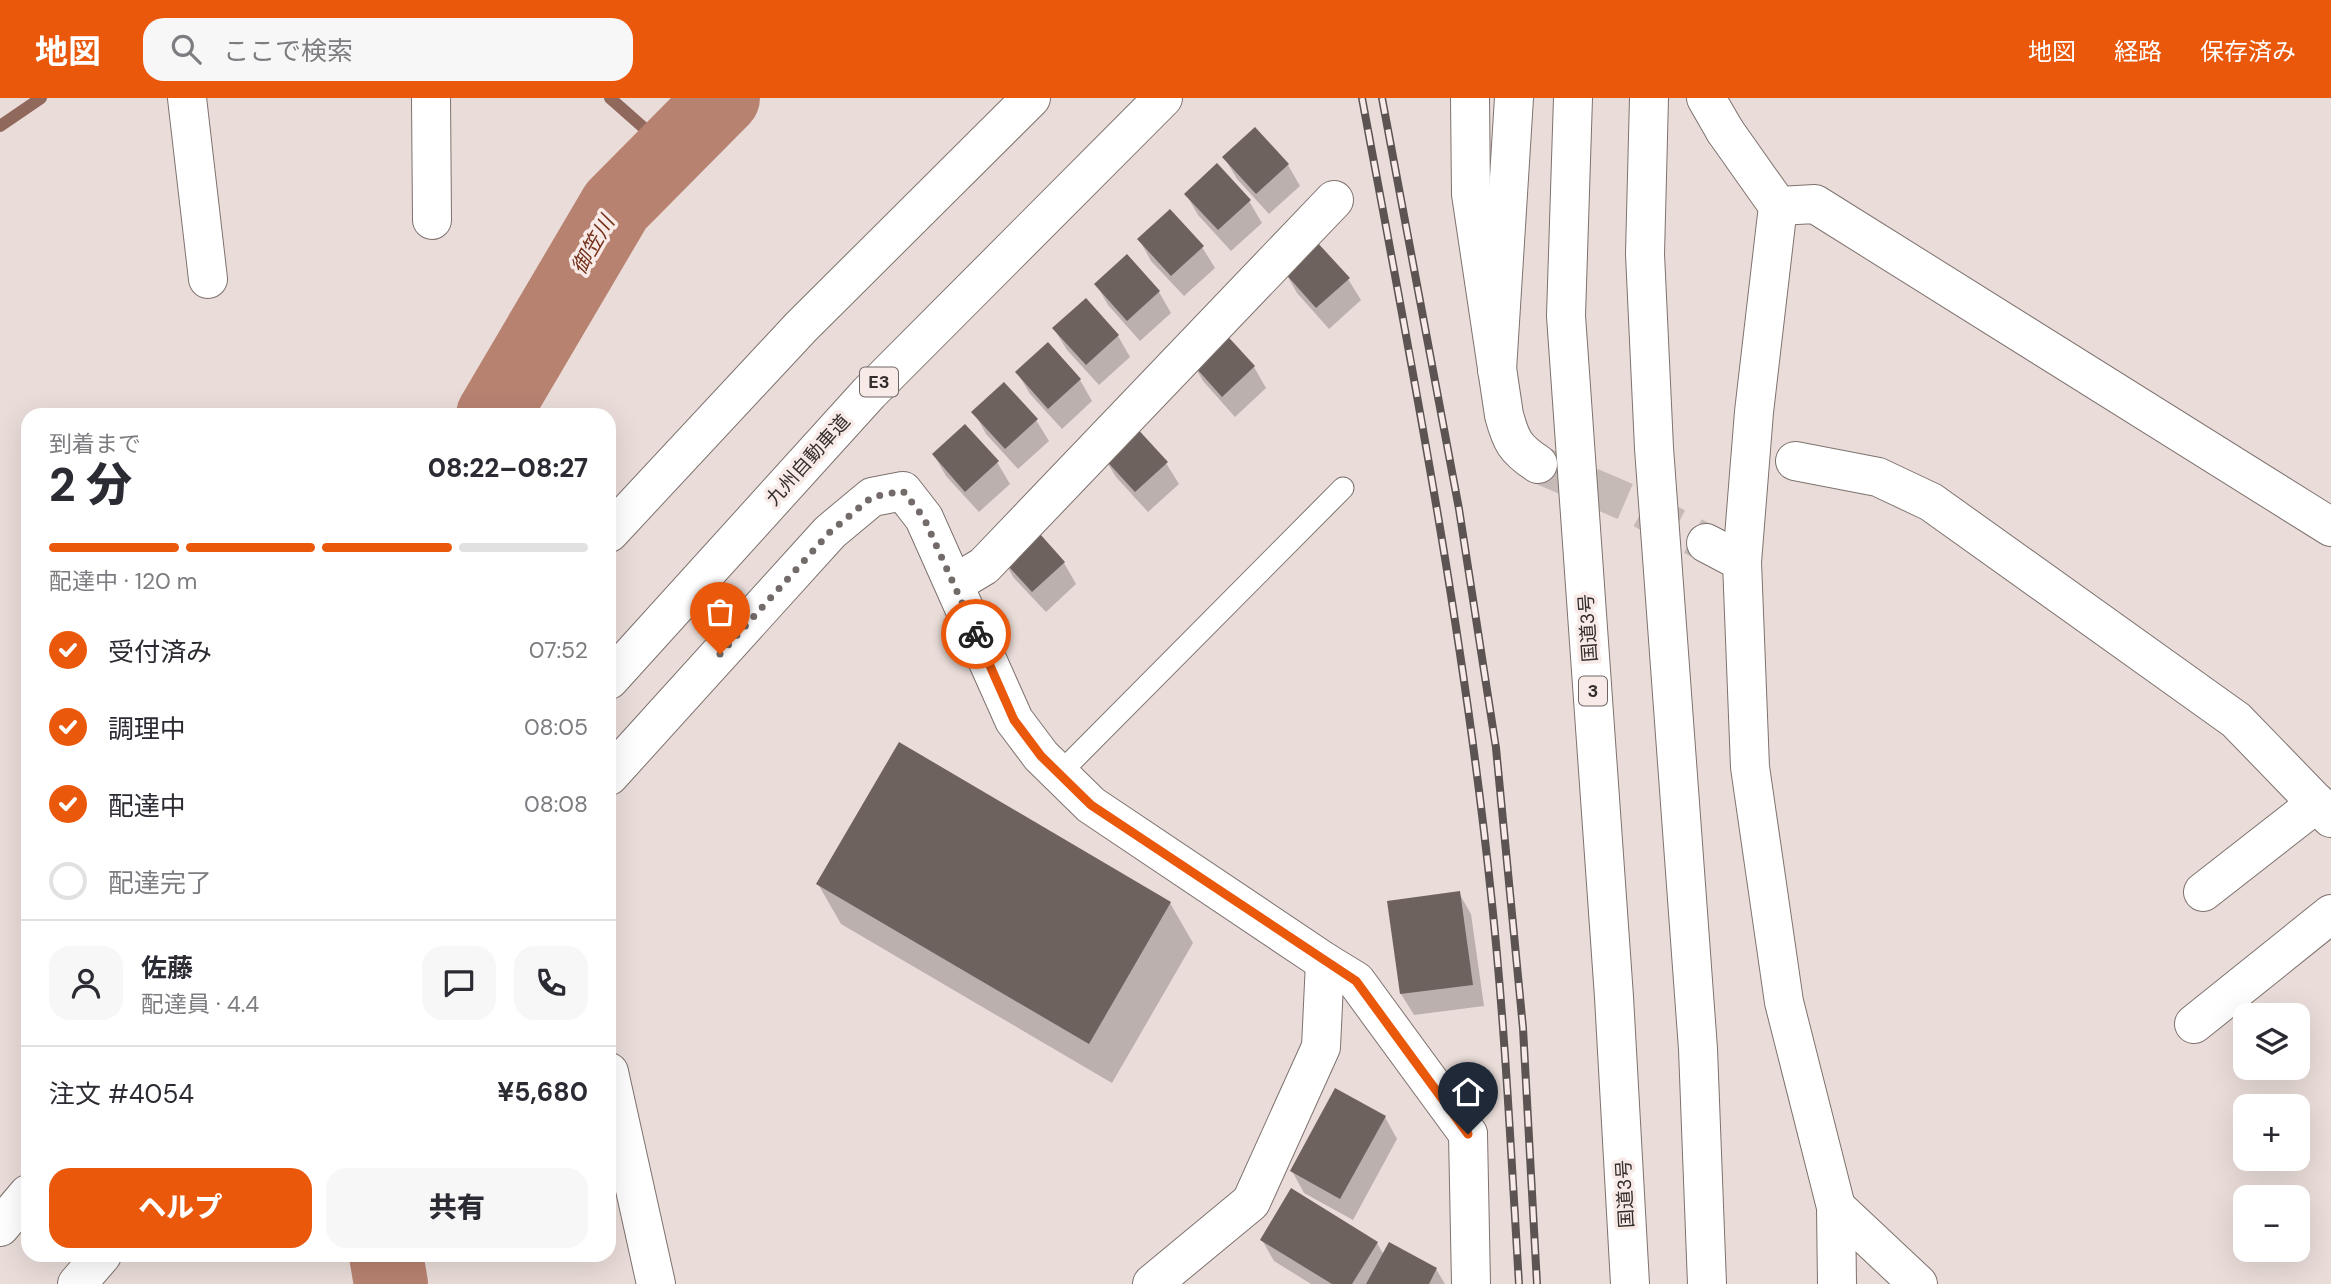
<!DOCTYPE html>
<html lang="ja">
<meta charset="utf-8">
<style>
body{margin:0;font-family:"DM Sans","Noto Sans JP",sans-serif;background:#f7f7f7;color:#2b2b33;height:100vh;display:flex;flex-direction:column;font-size:26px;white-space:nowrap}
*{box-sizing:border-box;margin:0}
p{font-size:23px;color:#7c7c81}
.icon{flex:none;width:38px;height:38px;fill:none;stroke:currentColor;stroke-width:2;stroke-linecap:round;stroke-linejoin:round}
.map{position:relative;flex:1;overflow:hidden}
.drawer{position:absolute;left:21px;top:310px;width:595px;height:854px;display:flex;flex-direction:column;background:#fff;border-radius:21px;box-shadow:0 7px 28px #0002}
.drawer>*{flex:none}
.buttons{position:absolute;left:2233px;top:905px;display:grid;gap:14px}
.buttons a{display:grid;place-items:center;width:77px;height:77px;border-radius:14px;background:#fff;box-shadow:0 7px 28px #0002;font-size:35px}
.pin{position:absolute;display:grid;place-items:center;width:60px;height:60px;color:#fff;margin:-72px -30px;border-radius:50% 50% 50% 0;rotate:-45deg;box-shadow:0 0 7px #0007}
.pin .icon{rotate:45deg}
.courier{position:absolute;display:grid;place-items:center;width:70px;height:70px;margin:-35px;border:5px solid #ea580c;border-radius:50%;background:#fff;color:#222;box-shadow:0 2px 9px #0007}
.summary em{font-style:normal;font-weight:800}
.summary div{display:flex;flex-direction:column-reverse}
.summary{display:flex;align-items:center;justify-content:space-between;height:119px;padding:0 28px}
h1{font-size:46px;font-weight:800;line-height:52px}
.bar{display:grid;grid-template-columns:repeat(4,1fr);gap:10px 7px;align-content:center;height:84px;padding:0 28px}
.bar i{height:9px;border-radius:5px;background:#e1e1e2}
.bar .on{background:#ea580c}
.bar p{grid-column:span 4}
.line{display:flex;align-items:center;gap:18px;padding:0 28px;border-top:2px solid #e1e1e2}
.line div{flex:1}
.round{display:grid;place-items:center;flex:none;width:74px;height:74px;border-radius:21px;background:#f7f7f7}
ol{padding:0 28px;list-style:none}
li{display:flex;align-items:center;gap:21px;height:77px}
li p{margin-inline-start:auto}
li .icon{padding:7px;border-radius:50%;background:#ea580c;color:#fff;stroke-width:4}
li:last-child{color:#7c7c81}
li i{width:38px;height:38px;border:4px solid #e1e1e2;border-radius:50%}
.action{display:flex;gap:14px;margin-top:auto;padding:14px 28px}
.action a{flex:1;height:80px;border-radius:21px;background:#ea580c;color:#fff;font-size:28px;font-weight:800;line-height:80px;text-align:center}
.action a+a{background:#f7f7f7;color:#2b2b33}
header{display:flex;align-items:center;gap:42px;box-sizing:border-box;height:98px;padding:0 35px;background:#ea580c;color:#fff}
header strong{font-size:33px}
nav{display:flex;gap:38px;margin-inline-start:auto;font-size:24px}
.search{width:490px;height:63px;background:#f7f7f7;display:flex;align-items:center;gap:18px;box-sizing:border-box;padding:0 24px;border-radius:21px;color:#7c7c81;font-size:26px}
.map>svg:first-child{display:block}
.shadow{fill:#0003}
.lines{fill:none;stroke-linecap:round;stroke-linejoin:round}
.stream{stroke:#90685c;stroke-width:12}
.river{stroke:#b88271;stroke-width:74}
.building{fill:#6e625f}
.minor-tunnel{stroke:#c5bab6;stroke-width:38;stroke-dasharray:38 19;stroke-linecap:butt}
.service-casing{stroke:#7e726e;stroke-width:23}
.minor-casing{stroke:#7e726e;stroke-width:40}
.tertiary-casing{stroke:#7e726e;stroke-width:40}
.trunk-casing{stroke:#7e726e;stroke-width:40}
.motorway-casing{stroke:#7e726e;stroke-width:40}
.service{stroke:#fff;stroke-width:21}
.minor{stroke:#fff;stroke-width:38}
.tertiary{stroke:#fff;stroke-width:38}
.trunk{stroke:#fff;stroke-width:38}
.motorway{stroke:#fff;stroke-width:38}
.rail-casing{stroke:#5b5452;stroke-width:8}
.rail{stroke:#f8eae6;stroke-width:5;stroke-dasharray:16;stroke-linecap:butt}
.done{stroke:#736b69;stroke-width:7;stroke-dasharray:0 12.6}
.route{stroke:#ea580c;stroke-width:9}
.labels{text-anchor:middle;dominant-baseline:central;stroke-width:7;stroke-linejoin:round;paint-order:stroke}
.shield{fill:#f8eae6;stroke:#6e6664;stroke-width:2}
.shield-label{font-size:18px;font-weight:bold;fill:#332d2c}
.street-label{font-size:19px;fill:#332d2c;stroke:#f8eae6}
.water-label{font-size:21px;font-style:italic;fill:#74301a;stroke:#f8eae6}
</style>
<header>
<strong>地図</strong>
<div class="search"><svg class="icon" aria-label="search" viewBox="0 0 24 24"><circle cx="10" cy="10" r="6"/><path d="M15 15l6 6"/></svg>ここで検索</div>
<nav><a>地図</a><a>経路</a><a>保存済み</a></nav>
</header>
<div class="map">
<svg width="2331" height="1186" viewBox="0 0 2331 1186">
<rect width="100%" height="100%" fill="#eaddd9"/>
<g class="shadow">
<polygon points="1224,59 1288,67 1300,88 1269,116 1237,81"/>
<polygon points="1186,96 1249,103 1262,125 1231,153 1198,117"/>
<polygon points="1139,141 1202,149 1215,170 1184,198 1151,163"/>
<polygon points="1285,174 1348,181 1361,202 1329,231 1297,195"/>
<polygon points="1096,186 1159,194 1171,215 1140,243 1108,207"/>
<polygon points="1054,231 1118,238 1130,259 1099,287 1067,252"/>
<polygon points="1221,234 1254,269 1266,290 1235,319 1203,283 1191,262"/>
<polygon points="1048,246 1080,282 1092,303 1062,331 1030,296 1017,274"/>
<polygon points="974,314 1036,322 1049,343 1018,371 986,336"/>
<polygon points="934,357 997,364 1010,386 979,414 946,378"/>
<polygon points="1103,358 1166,365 1179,386 1148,414 1116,379"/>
<polygon points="1001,457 1064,465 1076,486 1046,514 1013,479"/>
<polygon points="818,786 1170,805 1193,845 1112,985 841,826"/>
<polygon points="1459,795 1471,816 1484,908 1414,917 1401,896"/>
<polygon points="1385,1019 1397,1041 1353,1122 1304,1095 1292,1073"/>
<polygon points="1262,1142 1377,1145 1384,1157 1436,1171 1445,1186 1311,1186 1274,1163"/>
</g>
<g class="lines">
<g class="stream">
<polyline points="610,0 670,53"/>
<polyline points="0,28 41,0"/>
</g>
<g class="river">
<polyline points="493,317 616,108 723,0"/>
<polyline points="386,1157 391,1186"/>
</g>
</g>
<g class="building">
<polygon points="1255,29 1289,66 1256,96 1222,59"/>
<polygon points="1217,65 1251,102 1218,132 1184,96"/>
<polygon points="1170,111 1204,148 1171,178 1137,141"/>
<polygon points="1316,143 1350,180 1316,210 1283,173"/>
<polygon points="1127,156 1160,193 1127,223 1094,186"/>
<polygon points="1086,200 1119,237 1086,267 1052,230"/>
<polygon points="1221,231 1255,268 1222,299 1188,261"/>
<polygon points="1048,244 1081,281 1048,311 1015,274"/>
<polygon points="1004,284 1038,321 1005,351 971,314"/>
<polygon points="965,326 999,363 965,394 932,356"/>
<polygon points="1134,327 1168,364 1135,394 1101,357"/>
<polygon points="1032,427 1065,464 1032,494 998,457"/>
<polygon points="899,644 1171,804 1089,946 816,786"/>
<polygon points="1460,793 1473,887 1400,896 1387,803"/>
<polygon points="1335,990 1386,1018 1340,1101 1290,1073"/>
<polygon points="1291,1090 1378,1144 1352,1186 1332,1186 1260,1142"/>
<polygon points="1389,1144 1437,1170 1429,1186 1366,1186"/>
</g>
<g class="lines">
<polyline class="minor-tunnel" points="1538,366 1638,409 1706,445"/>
<defs>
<polyline id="service" points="1059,676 1343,390"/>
<g id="minor">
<polyline points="187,0 208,181"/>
<polyline points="431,0 432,122"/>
<path d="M1470,0l1,96 33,221c7,26 11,34 34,49"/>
<polyline points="1725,33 1778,108 1754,314 1742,464 1750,669 1784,904 1836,1109 1837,1186"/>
<polyline points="1778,108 1815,106 2331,429"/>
<polyline points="1795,363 1878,379 1931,404 2236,622 2331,720"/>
<polyline points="1706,445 1742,464"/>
<polyline points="954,486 984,468 1334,102"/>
<polyline points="2203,794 2317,705"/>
<polyline points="2194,926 2331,816"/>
<polyline points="1468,1036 1471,1186"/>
<polyline points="1836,1109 1918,1186"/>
<polyline points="1152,1186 1251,1104 1321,949 1325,864"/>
</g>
<g id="tertiary">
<polyline points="609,678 830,434 872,399 903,393 924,420 1014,622 1041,658 1091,707 1325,864 1356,883 1468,1036"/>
<polyline points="609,974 656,1186"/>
</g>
<g id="trunk">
<polyline points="1573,0 1566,218 1614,899 1630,1186"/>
<polyline points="1649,0 1645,156 1654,350 1698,951 1707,1186"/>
<polyline points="1706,0 1725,33"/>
<polyline points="1497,272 1514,0"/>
</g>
<g id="motorway">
<polyline points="609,435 801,229 1031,0"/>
<polyline points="609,582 869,295 1163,0"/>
<polyline points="0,1129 28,1096"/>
<polyline points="77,1186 102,1157"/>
</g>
</defs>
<use href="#service" class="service-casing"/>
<use href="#minor" class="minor-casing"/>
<use href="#tertiary" class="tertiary-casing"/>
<use href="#trunk" class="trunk-casing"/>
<use href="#motorway" class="motorway-casing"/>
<use href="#service" class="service"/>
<use href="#minor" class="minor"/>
<use href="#tertiary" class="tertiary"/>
<use href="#trunk" class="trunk"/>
<use href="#motorway" class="motorway"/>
<defs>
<g id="rail">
<path d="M1362,0c49,264 101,528 129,796 14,130 20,260 28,390"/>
<polyline points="1382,0 1459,411 1496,650 1523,930 1537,1186"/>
</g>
</defs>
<use href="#rail" class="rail-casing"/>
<use href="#rail" class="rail"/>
</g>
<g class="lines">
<polyline class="done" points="720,556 830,434 872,399 903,393 924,420 976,536"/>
<polyline class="route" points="976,536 1014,622 1041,658 1091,707 1356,883 1468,1036"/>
</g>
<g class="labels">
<g class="shield">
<rect x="860" y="269.5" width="38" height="29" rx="5"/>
<rect x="1579" y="578.5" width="28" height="29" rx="5"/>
</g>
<g class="shield-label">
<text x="879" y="284">E3</text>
<text x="1593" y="593">3</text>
</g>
<g class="street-label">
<text transform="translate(808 362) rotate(-48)">九州自動車道</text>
<text transform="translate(1588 530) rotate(-94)">国道3号</text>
<text transform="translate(1625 1096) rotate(-93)">国道3号</text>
</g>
<g class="water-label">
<text transform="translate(593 147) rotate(-60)">御笠川</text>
</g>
</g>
</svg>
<div class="buttons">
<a><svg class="icon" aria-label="layers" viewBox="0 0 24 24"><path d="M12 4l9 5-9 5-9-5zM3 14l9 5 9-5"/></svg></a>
<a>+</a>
<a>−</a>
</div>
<div class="pin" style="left:720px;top:556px;background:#ea580c"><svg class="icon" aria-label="bag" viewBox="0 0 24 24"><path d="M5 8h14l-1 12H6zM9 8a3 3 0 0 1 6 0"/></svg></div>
<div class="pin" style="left:1468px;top:1036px;background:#1f2937"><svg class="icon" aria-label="home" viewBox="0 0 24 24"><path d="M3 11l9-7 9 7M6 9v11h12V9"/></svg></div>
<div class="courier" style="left:976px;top:536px"><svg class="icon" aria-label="bike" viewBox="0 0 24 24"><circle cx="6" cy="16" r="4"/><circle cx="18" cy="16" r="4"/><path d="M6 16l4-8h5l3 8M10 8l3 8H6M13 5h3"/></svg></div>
<section class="drawer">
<div class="summary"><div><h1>2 分</h1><p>到着まで</p></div><em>08:22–08:27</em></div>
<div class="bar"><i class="on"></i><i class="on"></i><i class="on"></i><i></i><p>配達中 · 120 m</p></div>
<ol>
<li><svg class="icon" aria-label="check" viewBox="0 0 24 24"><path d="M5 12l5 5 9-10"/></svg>受付済み<p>07:52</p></li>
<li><svg class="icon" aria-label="check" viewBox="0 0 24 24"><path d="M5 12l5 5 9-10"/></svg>調理中<p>08:05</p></li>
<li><svg class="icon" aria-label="check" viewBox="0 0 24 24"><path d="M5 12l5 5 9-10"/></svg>配達中<p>08:08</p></li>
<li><i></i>配達完了</li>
</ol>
<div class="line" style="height:126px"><a class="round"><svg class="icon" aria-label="person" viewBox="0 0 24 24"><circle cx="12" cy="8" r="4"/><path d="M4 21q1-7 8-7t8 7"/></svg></a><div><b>佐藤</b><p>配達員 · 4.4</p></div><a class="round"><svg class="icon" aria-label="chat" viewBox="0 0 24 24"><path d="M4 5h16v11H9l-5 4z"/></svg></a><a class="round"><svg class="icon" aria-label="phone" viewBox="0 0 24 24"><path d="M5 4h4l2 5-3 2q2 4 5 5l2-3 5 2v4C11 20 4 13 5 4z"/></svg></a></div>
<div class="line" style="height:91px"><div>注文 #4054</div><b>¥5,680</b></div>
<div class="action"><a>ヘルプ</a><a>共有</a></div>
</section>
</div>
